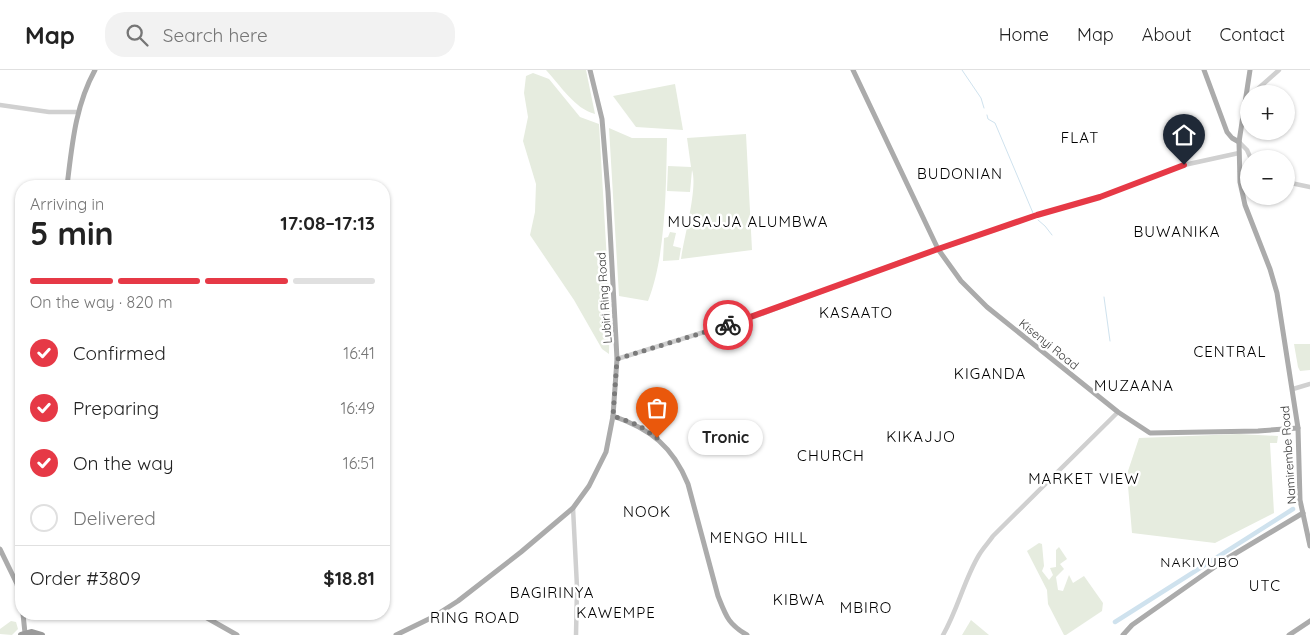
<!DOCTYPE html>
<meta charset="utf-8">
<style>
body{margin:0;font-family:Quicksand,sans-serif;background:#f2f2f2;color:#222;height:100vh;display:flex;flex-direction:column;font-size:19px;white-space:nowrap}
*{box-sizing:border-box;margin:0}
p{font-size:16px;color:#767676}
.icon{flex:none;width:28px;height:28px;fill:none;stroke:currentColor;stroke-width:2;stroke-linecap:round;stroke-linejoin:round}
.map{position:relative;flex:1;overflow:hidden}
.details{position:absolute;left:15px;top:110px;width:375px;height:440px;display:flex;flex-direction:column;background:#fff;border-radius:20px;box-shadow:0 1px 4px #0004}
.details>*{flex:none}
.controls{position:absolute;left:1240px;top:15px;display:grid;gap:10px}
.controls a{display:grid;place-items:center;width:55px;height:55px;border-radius:50%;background:#fff;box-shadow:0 1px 4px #0004;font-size:25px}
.pin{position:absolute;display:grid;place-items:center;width:42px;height:42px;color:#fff;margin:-51px -21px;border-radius:50% 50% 50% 0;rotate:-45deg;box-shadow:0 0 5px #0007}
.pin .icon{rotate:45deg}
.courier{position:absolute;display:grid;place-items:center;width:50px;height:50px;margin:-25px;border:4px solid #e63946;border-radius:50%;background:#fff;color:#222;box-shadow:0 1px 6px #0007}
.bubble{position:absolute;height:35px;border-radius:18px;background:#fff;box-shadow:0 1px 4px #0004;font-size:16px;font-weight:700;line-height:35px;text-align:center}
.overview em{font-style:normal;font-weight:700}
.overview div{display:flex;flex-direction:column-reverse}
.overview{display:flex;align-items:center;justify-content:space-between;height:85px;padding:0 15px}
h1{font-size:32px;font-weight:700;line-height:38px}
.bar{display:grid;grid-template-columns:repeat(4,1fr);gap:8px 5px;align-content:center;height:60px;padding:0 15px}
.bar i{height:6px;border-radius:4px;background:#e0e0e0}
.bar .on{background:#e63946}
.bar p{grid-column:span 4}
.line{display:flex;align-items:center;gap:12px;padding:0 15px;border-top:1px solid #e0e0e0}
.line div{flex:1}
ol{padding:0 15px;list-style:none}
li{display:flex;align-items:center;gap:15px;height:55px}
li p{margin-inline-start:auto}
li .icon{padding:5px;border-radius:50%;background:#e63946;color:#fff;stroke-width:4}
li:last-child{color:#767676}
li i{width:28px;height:28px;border:2px solid #e0e0e0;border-radius:50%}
header{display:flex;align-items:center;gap:30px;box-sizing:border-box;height:70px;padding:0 25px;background:#fff;border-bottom:1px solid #e0e0e0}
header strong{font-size:24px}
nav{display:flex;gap:28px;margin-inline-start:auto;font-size:18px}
.search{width:350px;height:45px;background:#f2f2f2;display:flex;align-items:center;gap:12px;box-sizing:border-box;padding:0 18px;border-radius:20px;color:#767676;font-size:19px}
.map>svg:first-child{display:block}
.green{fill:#e6ecdf}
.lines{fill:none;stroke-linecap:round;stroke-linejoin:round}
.stream{stroke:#cfe2ee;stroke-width:1}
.canal{stroke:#cfe2ee;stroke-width:4.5}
.minor{stroke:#d0d0d0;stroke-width:4.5}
.major{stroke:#ababab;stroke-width:5}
.highway{stroke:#9a9a9a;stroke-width:6}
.done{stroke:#7a7a7a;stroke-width:5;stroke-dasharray:0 9}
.route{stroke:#e63946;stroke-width:6}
.labels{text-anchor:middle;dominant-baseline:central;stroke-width:5;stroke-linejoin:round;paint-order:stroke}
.street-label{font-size:12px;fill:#333;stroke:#fff}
.neighbourhood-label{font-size:14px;letter-spacing:1px;fill:#000;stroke:#fff}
.quarter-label{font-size:15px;letter-spacing:1px;fill:#000;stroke:#fff}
</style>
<header>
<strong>Map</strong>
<div class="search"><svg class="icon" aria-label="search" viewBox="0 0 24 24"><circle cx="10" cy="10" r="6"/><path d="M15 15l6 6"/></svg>Search here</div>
<nav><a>Home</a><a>Map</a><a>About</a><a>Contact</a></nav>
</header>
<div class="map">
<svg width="1310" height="565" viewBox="0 0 1310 565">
<rect width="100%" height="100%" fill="#fff"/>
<g class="green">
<path d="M546,0h40l9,44c-20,-5 -35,-29 -49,-44z"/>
<polygon points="533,3 549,9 580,47 599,54 610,243 609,284 602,279 574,230 530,165 535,142 536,114 523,71 528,47 524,23 526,6"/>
<polygon points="675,14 683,60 636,57 613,26"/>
<path d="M609,58l23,10h35c-1,49 -1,118 -19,163l-29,-5z"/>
<path d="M746,64l6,116 -71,9c3,-22 17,-71 11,-89l-2,22 -23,-1 1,-25 23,1 -4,-29z"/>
<polygon points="670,162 676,163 673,176 681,178 679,190 663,191 664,168 668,167"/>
<polygon points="1294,274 1310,274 1310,300 1300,301 1298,297"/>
<polygon points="1239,364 1278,366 1277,373 1270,373 1274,443 1215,473 1132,463 1127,404 1139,368"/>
<polygon points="1039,473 1042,474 1044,496 1042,501 1049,510 1053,505 1050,498 1056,497 1056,480 1059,477 1067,489 1060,494 1064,499 1056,507 1058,520 1063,521 1069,505 1073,513 1084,506 1103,533 1102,541 1066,565 1064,565 1048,534 1047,520 1027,481"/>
<polygon points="971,550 989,565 962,565"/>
<polygon points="11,551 16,552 18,559 12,565 0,564 0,559"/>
</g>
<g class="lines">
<g class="stream">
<polyline points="962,0 981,28 984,38"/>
<polyline points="987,45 988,49 995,53 1033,143"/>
<polyline points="1038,150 1045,156 1052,165"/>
<polyline points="1104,227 1110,271"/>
</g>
<polyline class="canal" points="1115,552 1293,439"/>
<g class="minor">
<polyline points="1252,24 1279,0"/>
<polyline points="0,35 49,42 78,42"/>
<polyline points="1239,72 1247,80 1251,89"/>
<polyline points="1240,102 1249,95"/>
<polyline points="1286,112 1310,117"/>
<polyline points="617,289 756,246 898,193 1037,145 1100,127 1184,95 1239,83"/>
<polyline points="1293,319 1310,314"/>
<polyline points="573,438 577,517 576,565"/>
<path d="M943,565c15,-26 21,-55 36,-80 4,-7 10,-13 14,-19l125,-124"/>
</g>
<g class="major">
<polyline points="853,0 938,179 961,211 987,237 1118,342 1150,363 1258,361 1298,358"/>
<polyline points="1204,0 1227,62 1232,68 1239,72"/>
<polyline points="1250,0 1239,72 1240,112 1245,135 1270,199 1277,223 1298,358 1300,430 1310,476"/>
<path d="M67,116c5,-40 8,-80 28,-116"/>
<path d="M613,346c38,13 60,31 75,68l30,112c8,20 10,28 29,39"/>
<polyline points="0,479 17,514 21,534"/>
<polyline points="23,544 25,563"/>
<polyline points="200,544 237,565"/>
<polyline points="396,565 433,547 458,531 521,482 573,438 589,416 606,382 613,346 617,289 608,122 602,49 590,0"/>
<polyline points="1123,565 1132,555 1226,489 1303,443"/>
<polyline points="1289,565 1310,551"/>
</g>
<polyline class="highway" points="21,565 32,562 42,565"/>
</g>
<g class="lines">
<polyline class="done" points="657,368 638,355 613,346 617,289 728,255"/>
<polyline class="route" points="728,255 938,179 1037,145 1100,127 1184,95"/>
</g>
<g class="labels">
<g class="street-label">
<text transform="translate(604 228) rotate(-94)">Lubiri Ring Road</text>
<text transform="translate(1049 274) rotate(39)">Kisenyi Road</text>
<text transform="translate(1288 385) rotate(-94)">Namirembe Road</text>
</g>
<g class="neighbourhood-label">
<text x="1200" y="492">NAKIVUBO</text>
</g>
<g class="quarter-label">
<text x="1080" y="67">FLAT</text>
<text x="960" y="103">BUDONIAN</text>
<text x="748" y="151">MUSAJJA ALUMBWA</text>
<text x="1177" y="161">BUWANIKA</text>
<text x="856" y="242">KASAATO</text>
<text x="1230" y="281">CENTRAL</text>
<text x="990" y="303">KIGANDA</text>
<text x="1134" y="315">MUZAANA</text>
<text x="921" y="366">KIKAJJO</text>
<text x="831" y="385">CHURCH</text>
<text x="1084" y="408">MARKET VIEW</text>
<text x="647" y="441">NOOK</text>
<text x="759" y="467">MENGO HILL</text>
<text x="1265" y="515">UTC</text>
<text x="552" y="522">BAGIRINYA</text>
<text x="799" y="529">KIBWA</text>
<text x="866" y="537">MBIRO</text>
<text x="616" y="542">KAWEMPE</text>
<text x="475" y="547">RING ROAD</text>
</g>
</g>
</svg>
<div class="controls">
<a>+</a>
<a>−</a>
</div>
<div class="pin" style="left:657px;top:368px;background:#ea580c"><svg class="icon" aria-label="bag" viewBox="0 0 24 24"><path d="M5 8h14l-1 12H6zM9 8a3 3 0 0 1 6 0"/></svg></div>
<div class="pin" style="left:1184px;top:95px;background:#1f2937"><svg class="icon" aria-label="home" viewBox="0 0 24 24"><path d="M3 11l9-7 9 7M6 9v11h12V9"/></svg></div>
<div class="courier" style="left:728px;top:255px"><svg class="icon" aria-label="bike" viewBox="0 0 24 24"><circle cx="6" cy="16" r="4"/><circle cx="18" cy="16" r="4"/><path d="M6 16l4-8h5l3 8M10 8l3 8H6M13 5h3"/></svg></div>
<div class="bubble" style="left:688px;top:350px;width:75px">Tronic</div>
<section class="details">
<div class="overview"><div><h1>5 min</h1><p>Arriving in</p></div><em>17:08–17:13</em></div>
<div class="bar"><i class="on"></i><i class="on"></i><i class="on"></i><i></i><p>On the way · 820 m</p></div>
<ol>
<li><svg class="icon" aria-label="check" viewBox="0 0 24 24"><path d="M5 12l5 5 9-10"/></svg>Confirmed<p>16:41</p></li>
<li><svg class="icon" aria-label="check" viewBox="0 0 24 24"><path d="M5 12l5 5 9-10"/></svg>Preparing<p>16:49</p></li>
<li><svg class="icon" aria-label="check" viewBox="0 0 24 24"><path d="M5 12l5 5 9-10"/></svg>On the way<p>16:51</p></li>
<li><i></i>Delivered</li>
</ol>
<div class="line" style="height:65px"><div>Order #3809</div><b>$18.81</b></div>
</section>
</div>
